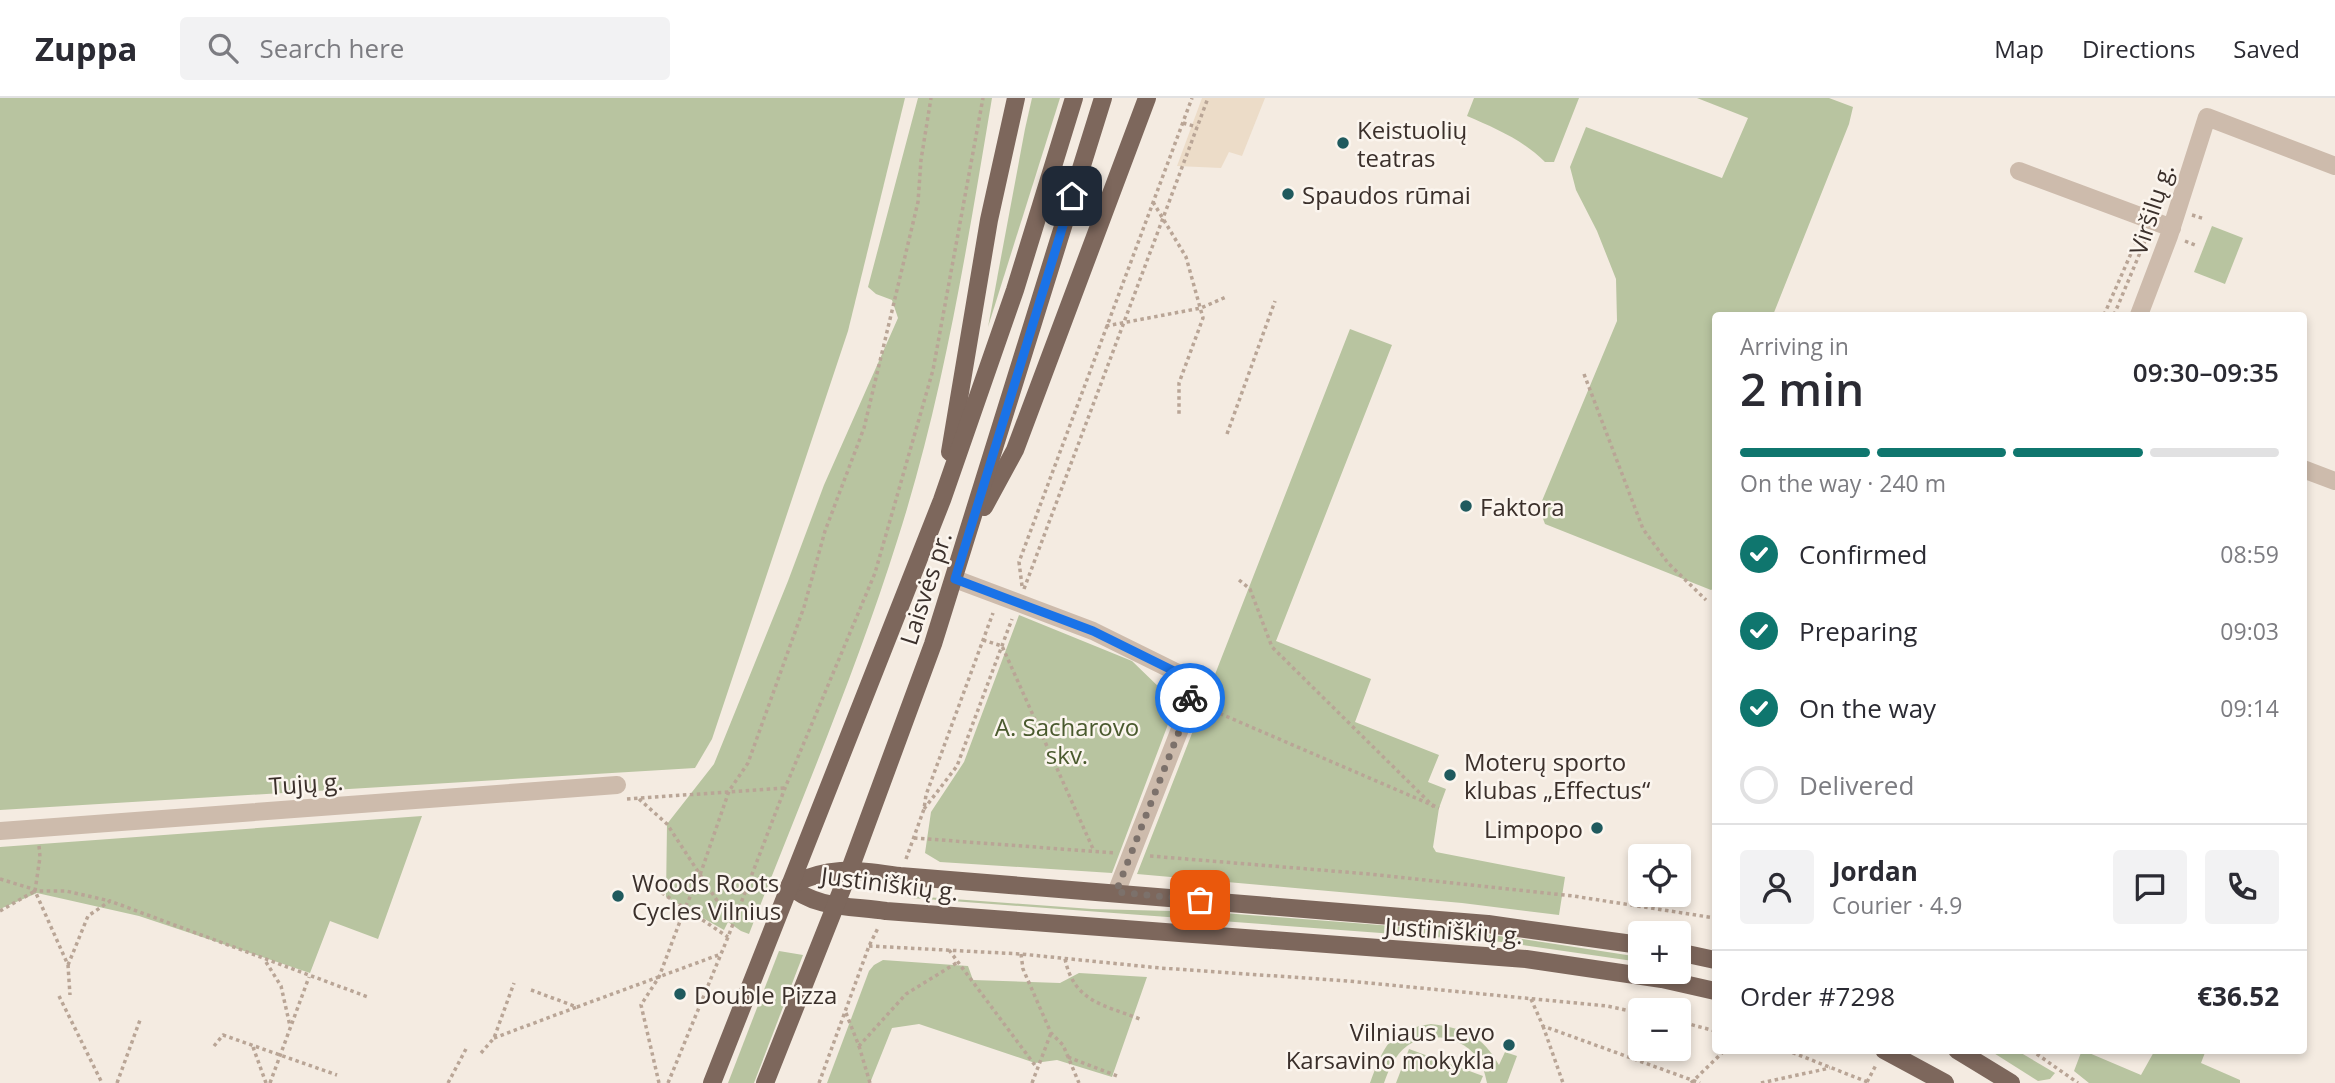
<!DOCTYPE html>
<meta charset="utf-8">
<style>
body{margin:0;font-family:"Open Sans",sans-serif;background:#f2f2f3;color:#2b2b33;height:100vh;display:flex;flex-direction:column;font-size:26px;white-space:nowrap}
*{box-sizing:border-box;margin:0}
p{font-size:23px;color:#7c7c81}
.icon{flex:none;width:38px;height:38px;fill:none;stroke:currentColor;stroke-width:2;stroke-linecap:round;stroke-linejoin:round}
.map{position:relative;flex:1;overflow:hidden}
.details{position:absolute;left:1712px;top:214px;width:595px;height:742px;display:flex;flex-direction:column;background:#fff;border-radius:7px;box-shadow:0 4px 10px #0003}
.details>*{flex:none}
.buttons{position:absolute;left:1628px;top:746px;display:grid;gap:14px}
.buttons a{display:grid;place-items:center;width:63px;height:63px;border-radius:7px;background:#fff;box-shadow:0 4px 10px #0003;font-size:35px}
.pin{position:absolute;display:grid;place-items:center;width:60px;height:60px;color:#fff;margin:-30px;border-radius:14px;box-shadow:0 4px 10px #0006}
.courier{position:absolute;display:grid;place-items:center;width:70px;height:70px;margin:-35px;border:5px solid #1a73e8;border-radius:50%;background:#fff;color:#222;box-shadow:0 2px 9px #0007}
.headline em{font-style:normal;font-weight:600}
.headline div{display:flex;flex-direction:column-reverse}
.headline{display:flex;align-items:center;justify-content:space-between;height:119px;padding:0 28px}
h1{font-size:46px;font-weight:600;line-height:52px}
.bar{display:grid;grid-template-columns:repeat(4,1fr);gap:10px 7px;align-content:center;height:84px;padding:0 28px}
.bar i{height:9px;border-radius:5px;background:#e1e1e2}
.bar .on{background:#0f766e}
.bar p{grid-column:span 4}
.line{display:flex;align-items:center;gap:18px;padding:0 28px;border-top:2px solid #e1e1e2}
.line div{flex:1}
.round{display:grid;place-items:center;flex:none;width:74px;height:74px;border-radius:7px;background:#f2f2f3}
ol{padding:0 28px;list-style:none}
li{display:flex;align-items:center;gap:21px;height:77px}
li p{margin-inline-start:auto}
li .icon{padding:7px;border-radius:50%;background:#0f766e;color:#fff;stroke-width:4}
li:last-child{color:#7c7c81}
li i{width:38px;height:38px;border:4px solid #e1e1e2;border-radius:50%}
header{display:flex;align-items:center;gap:42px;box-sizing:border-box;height:98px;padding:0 35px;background:#fff;border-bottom:2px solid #e1e1e2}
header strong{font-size:33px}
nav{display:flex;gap:38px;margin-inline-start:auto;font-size:24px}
.search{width:490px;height:63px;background:#f2f2f3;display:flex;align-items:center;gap:18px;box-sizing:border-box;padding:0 24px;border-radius:7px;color:#7c7c81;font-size:26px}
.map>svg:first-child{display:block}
.green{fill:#b8c4a0}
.plaza{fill:#ecdcc8}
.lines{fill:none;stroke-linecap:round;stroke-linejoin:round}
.path{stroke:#b9a596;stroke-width:3.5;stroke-dasharray:3.5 3.5;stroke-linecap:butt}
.minor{stroke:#cdbbac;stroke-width:18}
.major{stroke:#7d675c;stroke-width:18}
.done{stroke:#7c716b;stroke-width:7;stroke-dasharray:0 12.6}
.route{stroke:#1a73e8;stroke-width:9}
.poi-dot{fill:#1f5a5e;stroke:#fbf5ee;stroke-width:2.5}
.labels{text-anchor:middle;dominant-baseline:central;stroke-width:5;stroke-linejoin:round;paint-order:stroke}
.poi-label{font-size:24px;fill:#3b302b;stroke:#fbf5ee;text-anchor:start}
.street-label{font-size:24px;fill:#3b302b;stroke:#fbf5ee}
.park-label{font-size:24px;fill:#4a5a2e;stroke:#fbf5ee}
</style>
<header>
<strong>Zuppa</strong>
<div class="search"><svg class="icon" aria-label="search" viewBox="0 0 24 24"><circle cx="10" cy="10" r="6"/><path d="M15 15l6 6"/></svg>Search here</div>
<nav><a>Map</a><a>Directions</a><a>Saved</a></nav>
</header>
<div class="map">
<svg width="2335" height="985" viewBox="0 0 2335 985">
<rect width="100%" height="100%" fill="#f4ebe1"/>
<g class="green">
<polygon points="0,0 905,0 848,233 712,641 695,670 0,712"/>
<path d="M918,0h74c-25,148 -48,296 -94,440 -42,134 -98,265 -149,396l-8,-3 -13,-9 -4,8 -58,-33 1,-73 47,-60 74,-183 36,-96 74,-167 -6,-18 -16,-6 -8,-7z"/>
<polygon points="1032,0 1060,0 988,229 1025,31"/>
<path d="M1474,0h105l-25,64h-9c-22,-22 -50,-34 -78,-46z"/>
<polygon points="1697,0 1829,0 1853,9 1849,26 1773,217 1715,217 1715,490 1711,492 1545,426 1539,410 1617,223 1616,181 1597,133 1576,92 1570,69 1586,29 1722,80 1748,20"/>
<polygon points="2212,128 2243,140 2225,186 2194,174"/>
<polygon points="1350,231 1392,247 1276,543 1371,581 1355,624 1439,657 1428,684 1446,691 1439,710 1433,749 1436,754 1565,779 1559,817 1462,805 1137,776"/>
<polygon points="1019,517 1132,563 1163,593 1170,621 1112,775 940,764 925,755 931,714 964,664"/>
<polygon points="422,718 378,841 330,823 310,875 139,818 37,795 0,811 0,749"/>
<polygon points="912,798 1092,811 1210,814 1419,830 1509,839 1640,859 1640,864 1502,844 912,800"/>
<polygon points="779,853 803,857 754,985 728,985"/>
<polygon points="883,862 968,868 973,882 1060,885 1079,875 1147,879 1112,979 1057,962 1035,965 919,926 892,930 870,985 827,985 869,873 874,867"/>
<path d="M1431,926c33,4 51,11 68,41l6,-13 12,4 -10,27h-20c-2,-9 -4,-18 -10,-26 -15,-20 -49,-27 -70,-11 -12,9 -18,23 -23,37h-14c14,-37 19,-53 61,-59z"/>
<polygon points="1409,951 1483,978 1480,985 1396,985"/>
<polygon points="1989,952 2016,952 2055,975 2050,981 2038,983"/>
<polygon points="2082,952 2141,977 2155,952 2206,952 2201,965 2240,982 2240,985 2089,985 2074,973"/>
</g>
<polygon class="plaza" points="1202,0 1265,0 1242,58 1229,54 1221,70 1177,68"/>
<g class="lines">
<g class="path">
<polyline points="1183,25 1197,29"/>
<polyline points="1153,104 1186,159 1203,220 1179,285 1179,317"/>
<polyline points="2192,117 2205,121"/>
<polyline points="2185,143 2195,147"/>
<polyline points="2104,217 2140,135"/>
<polyline points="2114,217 2147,138"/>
<polyline points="1106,228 1201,210 1226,199"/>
<polyline points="1584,276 1643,431 1668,465 1706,502"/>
<polyline points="1227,336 1275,203"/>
<polyline points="1239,482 1250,491 1272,549 1434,709"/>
<polyline points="1022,488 1019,464 1192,0"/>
<polyline points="1024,491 1208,0"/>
<polyline points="983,542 1002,548 1094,753"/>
<polyline points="1207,610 1439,710"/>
<polyline points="627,701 785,690"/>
<polyline points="639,701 667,726 731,824"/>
<polyline points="924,711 957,668 1012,521"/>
<polyline points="914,740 1115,755"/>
<polyline points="39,748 40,759 35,793 68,867 70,897"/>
<polyline points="1150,758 1369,776 1573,798 1715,820"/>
<polyline points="906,761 924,711 926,697 993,515"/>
<polyline points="0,781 33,791 35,793 66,793 110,803"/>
<polyline points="644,783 728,839"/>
<polyline points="0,813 35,793"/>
<polyline points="869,848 1021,856 1160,870 1348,883 1607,908 1640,915"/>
<polyline points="949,852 1037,970"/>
<polyline points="1021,856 1023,871 1051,935 1063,947 1079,985"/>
<path d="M1065,861c9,43 39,46 75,60"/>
<polyline points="266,864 281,888 290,928"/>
<polyline points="68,867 88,818 110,803 368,899"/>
<polyline points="531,892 577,909 721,856"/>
<polyline points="59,898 102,985"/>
<polyline points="1531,901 1543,928 1700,985"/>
<polyline points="846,915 859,948 906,896 958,864"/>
<polyline points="1678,923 1715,933"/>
<polyline points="1543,928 1563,985"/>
<polyline points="494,940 577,909"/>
<polyline points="214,948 223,937 337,977"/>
<polyline points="859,948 870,985"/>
<polyline points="253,949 266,985"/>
<polyline points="1786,952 1870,985"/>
<polyline points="2031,952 2078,985"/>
<polyline points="481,955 494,940 514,885"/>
<polyline points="1068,959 1117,978"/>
<polyline points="1867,984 1876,967"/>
<polyline points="117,985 140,922"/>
<polyline points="270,985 309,879"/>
<polyline points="448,985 467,949"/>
<polyline points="659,985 641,907 659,879 685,810 700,777 729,693 748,665 804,509 825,433 864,330 918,104 921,62 931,0"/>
<polyline points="668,985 728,839 785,690 875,475 933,272 983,0"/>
<polyline points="819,985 869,848 878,830"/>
<polyline points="1032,985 1051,935"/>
<polyline points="1691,985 1725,952"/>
<polyline points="1761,985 1830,970"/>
</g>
<g class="minor">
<polyline points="2019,73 2172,130"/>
<polyline points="2139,217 2169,138 2207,19 2335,68"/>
<polyline points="2303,371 2335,383"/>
<polyline points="955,481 1093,533 1180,576 1191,603 1116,795"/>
<polyline points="0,733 617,687"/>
</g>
<g class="major">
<polyline points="950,354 989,122 1016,0"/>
<polyline points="984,409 1015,352 1147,0"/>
<path d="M790,787c23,24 65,21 96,26l640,48 136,20 53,12"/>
<path d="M790,787c42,-20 65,-15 110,-9l588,48 152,21"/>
<polyline points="1678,854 1715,862"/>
<polyline points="1884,952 1945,985"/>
<polyline points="1957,952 2011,985"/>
<polyline points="712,985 942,402 1015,192 1074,0"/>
<polyline points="765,985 850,771 933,546 1103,0"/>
</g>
</g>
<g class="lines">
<polyline class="done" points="1190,600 1191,603 1116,794 1200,802"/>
<polyline class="route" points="1072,98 955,481 1093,533 1180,576 1190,600"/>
</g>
<g class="poi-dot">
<circle cx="1343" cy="45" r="7"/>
<circle cx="1288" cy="96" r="7"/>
<circle cx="1466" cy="408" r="7"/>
<circle cx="1450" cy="677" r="7"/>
<circle cx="1597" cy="730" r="7"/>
<circle cx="618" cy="798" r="7"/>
<circle cx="680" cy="896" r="7"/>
<circle cx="1509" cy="947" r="7"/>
</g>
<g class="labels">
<g class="poi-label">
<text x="1357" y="31">Keistuolių<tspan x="1357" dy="28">teatras</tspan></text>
<text x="1302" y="96">Spaudos rūmai</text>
<text x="1480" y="408">Faktora</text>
<text x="1464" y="663">Moterų sporto<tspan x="1464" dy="28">klubas „Effectus“</tspan></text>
<text x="1583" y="730" text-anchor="end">Limpopo</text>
<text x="632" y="784">Woods Roots<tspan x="632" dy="28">Cycles Vilnius</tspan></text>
<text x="694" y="896">Double Pizza</text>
<text x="1495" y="933" text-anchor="end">Vilniaus Levo<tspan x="1495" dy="28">Karsavino mokykla</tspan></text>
</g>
<g class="street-label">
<text transform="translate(2151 111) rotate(-72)">Viršilų g.</text>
<text transform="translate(925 490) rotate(-72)">Laisvės pr.</text>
<text transform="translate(306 685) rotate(-4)">Tujų g.</text>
<text transform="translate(890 785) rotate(7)">Justiniškių g.</text>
<text transform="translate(1454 832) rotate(4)">Justiniškių g.</text>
</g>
<g class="park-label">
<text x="1067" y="628">A. Sacharovo<tspan x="1067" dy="28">skv.</tspan></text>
</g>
</g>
</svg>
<div class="buttons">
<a><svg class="icon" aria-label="locate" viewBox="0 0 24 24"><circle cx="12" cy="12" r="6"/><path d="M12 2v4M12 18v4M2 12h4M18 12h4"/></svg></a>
<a>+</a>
<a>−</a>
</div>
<div class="pin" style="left:1200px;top:802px;background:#ea580c"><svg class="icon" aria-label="bag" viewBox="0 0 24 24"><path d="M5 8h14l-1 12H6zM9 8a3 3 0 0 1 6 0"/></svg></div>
<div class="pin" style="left:1072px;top:98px;background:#1f2937"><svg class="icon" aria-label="home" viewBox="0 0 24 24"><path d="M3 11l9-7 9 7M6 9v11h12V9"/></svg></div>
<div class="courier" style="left:1190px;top:600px"><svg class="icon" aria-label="bike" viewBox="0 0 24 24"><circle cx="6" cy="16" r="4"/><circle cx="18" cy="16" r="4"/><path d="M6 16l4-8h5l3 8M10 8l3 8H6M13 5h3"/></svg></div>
<section class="details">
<div class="headline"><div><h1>2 min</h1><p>Arriving in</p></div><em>09:30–09:35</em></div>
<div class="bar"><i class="on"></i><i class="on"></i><i class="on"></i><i></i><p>On the way · 240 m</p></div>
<ol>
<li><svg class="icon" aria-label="check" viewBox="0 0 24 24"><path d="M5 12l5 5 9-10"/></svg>Confirmed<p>08:59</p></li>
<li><svg class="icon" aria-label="check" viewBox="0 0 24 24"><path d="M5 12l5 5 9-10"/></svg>Preparing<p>09:03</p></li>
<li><svg class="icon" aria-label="check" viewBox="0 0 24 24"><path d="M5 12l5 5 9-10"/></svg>On the way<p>09:14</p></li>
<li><i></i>Delivered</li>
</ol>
<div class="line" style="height:126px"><a class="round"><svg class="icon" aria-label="person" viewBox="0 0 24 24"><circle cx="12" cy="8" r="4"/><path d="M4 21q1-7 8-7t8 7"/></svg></a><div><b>Jordan</b><p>Courier · 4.9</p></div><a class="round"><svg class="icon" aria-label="chat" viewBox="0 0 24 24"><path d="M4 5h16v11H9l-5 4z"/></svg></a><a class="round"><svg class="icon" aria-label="phone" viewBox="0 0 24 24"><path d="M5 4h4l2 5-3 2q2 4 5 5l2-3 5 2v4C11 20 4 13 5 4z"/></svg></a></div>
<div class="line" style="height:91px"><div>Order #7298</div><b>€36.52</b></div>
</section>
</div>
